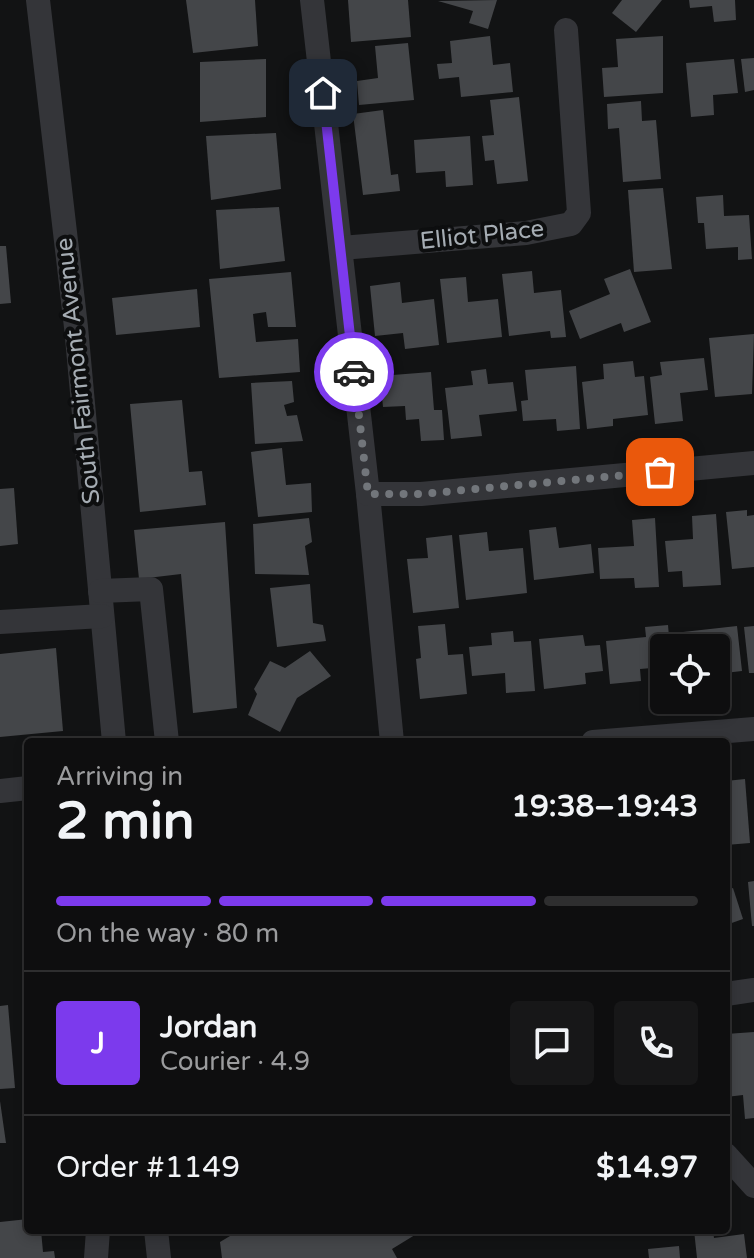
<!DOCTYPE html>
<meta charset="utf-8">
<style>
body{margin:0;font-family:"Varela Round",sans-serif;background:#171718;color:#f1f3f6;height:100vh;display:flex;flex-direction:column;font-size:30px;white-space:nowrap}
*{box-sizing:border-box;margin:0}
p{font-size:26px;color:#9b9c9e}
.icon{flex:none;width:44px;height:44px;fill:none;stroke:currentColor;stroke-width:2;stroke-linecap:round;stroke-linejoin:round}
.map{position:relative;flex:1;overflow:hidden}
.drawer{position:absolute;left:24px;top:738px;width:706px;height:496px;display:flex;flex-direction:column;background:#0e0e0f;border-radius:8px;box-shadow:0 4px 12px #0003,0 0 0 2px #2e2e2f}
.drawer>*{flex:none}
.controls{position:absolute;left:650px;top:634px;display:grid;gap:16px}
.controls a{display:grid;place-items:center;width:80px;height:80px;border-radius:8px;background:#0e0e0f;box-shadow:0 4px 12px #0003,0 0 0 2px #2e2e2f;font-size:40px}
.pin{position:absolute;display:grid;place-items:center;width:68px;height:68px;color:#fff;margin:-34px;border-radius:16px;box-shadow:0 4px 12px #0006}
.courier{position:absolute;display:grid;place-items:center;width:80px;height:80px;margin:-40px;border:6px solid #7c3aed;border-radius:50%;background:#fff;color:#222;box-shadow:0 2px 10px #0007}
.head em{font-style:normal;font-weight:800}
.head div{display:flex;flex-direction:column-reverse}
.head{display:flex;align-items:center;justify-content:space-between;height:136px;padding:0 32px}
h1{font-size:52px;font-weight:800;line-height:60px}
.bar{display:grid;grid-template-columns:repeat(4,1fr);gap:12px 8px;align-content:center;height:96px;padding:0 32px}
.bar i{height:10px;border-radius:6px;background:#2e2e2f}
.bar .active{background:#7c3aed}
.bar p{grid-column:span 4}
.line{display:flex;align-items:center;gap:20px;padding:0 32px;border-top:2px solid #2e2e2f}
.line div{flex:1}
.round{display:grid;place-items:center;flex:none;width:84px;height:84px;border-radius:8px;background:#171718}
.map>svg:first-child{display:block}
.building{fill:#444649}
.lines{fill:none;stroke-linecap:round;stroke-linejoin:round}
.minor{stroke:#343539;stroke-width:24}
.done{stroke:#72767b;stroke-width:8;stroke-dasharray:0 14.4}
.route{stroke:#7c3aed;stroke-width:10}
.labels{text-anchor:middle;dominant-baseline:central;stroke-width:8;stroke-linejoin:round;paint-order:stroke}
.street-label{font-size:24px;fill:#a5acb3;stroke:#0d0e0f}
</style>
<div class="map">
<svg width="754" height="1258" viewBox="0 0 754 1258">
<rect width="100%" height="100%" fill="#121314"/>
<g class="building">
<polygon points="186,0 255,0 258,46 193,53"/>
<polygon points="348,0 408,0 411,37 351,42"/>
<polygon points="497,0 488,29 469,23 473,11 438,1"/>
<polygon points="622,0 662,0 636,32 612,13"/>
<polygon points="689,0 735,0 736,20 714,22 712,6 690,8"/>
<polygon points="490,36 493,65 510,63 513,92 461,97 459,77 439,79 437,64 452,63 450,41"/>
<polygon points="663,36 663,93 604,97 602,68 618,67 616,39"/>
<polygon points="408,43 414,100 359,105 357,81 378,78 375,46"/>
<polygon points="754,58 754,90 745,92 741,59"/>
<polygon points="266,59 266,117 200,122 200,62"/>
<polygon points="734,59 738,93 713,95 714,115 691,117 686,63"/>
<polygon points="519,97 528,181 497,184 494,160 485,161 482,136 494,135 490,100"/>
<polygon points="641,101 642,121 656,120 661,179 623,182 619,128 608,129 607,104"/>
<polygon points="383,110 391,175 398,174 400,191 363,195 353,114"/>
<polygon points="276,133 281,189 211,200 206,136"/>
<polygon points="470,136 473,185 446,187 445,171 416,173 414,140"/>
<polygon points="663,188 672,269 634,272 628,190"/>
<polygon points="723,195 724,216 749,215 752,259 738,260 738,247 706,249 704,223 698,223 696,197"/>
<polygon points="279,207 285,261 220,269 216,210"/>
<polygon points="0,246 6,246 11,303 0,304"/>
<polygon points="630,269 651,322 624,332 621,323 580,339 569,311 610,294 604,279"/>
<polygon points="532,271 534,293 561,290 566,337 551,338 550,331 509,336 502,274"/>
<polygon points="291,272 296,327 268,327 266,312 253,314 256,342 298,339 300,372 219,378 209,279"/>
<polygon points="466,277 468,302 498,299 502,337 447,343 440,279"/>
<polygon points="400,282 402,303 434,299 439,345 405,349 403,333 375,336 370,286"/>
<polygon points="197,289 200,327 116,335 112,298"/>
<polygon points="754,334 752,394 715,397 709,338"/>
<polygon points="704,358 708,390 680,393 683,421 655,424 650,377 662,375 660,362"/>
<polygon points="633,361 635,377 644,376 648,415 613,419 613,426 587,429 582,382 604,379 603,364"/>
<polygon points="576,366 580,429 557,431 556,419 523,421 521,401 528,400 525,370"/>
<polygon points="486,369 488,384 513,382 517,411 479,415 482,436 451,439 445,388 473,385 471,371"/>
<polygon points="431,372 434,410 442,410 444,440 421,441 419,419 406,420 405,406 383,407 380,376"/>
<polygon points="292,381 294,402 284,405 287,416 297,415 303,441 255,444 251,383"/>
<polygon points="182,400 189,472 202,471 206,505 140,512 130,404"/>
<polygon points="282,448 286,485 311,483 312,512 258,517 251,452"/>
<polygon points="14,488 18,544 0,546 0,489"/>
<polygon points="747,510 747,516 754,515 754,567 732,569 726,512"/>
<polygon points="716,514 721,585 683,587 682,571 668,572 665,541 693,539 692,516"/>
<polygon points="309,518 312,542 305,546 309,575 255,574 253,524"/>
<polygon points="655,518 659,587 635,588 634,578 600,579 598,548 634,546 632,520"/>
<polygon points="225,522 237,708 193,713 181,574 139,579 134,530"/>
<polygon points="556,527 559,548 591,544 594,573 534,580 529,530"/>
<polygon points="487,532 489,551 523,548 527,593 466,600 459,535"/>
<polygon points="452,535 459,608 413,613 407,559 428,558 426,538"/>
<polygon points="310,584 313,623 323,625 326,641 277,647 270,588"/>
<polygon points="445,624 448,655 463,654 467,694 420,699 416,659 421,658 418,626"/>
<polygon points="668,625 670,648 664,648 664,667 640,669 641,681 610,684 606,641 646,637 645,627"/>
<polygon points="737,626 742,671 716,674 716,648 676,648 674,633"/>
<polygon points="754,626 754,673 749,673 744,627"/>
<polygon points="513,631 514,642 531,641 535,691 506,693 505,673 472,676 469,647 492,645 491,633"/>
<polygon points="583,635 585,646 600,645 603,671 585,673 586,684 544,689 539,639"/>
<polygon points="56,648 63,731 0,737 0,654"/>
<polygon points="310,651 331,676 297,698 280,732 248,715 257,694 254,689 270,661 285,668"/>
<polygon points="745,779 750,843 726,845 726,781"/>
<polygon points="754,881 754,926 752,926 748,882"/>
<polygon points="733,888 743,919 726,925 726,890"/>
<polygon points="8,1005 15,1088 0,1089 0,1006"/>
<polygon points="754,1032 754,1118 745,1119 743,1095 726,1097 726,1034"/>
<polygon points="0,1101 6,1143 0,1143"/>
<polygon points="28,1219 28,1230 41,1230 43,1252 54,1251 55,1258 0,1258 0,1222"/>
<polygon points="240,1230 423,1230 392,1249 397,1258 222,1258 220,1242"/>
<polygon points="694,1230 713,1230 714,1238 744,1234 747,1258 697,1258"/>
<polygon points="679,1246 680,1258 649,1258 648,1249"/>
</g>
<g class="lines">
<g class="minor">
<polyline points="38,0 76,327 114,742"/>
<polyline points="312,0 368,494 392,742"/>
<polyline points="341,248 526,233 571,224 579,213 566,30"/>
<polyline points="368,494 421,494 754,463"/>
<polyline points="100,591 151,589 167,742"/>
<polyline points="0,622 102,616"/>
<polyline points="593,742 754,729"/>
<polyline points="0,791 28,788"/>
<polyline points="726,994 754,990"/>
<polyline points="726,1155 754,1186"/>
<polyline points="156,1230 159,1258"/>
<polyline points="96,1258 98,1230"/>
</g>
</g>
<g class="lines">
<polyline class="done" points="354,372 368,494 421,494 660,472"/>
<polyline class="route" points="323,93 354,372"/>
</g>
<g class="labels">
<g class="street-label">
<text transform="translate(482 235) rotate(-6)">Elliot Place</text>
<text transform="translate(78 371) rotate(-96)">South Fairmont Avenue</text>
</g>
</g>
</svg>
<div class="controls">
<a><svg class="icon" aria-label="locate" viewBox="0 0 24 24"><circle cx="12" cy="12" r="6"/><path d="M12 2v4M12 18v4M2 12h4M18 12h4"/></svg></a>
</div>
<div class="pin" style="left:660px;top:472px;background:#ea580c"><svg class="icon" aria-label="bag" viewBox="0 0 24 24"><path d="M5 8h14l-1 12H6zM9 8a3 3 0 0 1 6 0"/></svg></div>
<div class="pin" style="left:323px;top:93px;background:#1f2937"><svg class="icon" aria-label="home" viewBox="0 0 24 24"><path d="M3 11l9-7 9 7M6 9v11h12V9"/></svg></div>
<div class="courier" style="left:354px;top:372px"><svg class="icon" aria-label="car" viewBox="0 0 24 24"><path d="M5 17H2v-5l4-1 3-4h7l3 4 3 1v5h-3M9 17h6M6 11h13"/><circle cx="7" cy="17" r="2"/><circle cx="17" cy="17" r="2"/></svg></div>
<section class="drawer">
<div class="head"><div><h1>2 min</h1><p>Arriving in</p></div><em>19:38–19:43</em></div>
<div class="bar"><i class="active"></i><i class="active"></i><i class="active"></i><i></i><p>On the way · 80 m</p></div>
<div class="line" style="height:144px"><b class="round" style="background:#7c3aed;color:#fff">J</b><div><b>Jordan</b><p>Courier · 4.9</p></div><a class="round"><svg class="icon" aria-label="chat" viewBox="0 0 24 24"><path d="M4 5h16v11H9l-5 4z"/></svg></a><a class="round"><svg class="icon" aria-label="phone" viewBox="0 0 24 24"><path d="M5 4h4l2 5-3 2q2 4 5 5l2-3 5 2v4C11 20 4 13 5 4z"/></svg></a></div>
<div class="line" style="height:104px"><div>Order #1149</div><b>$14.97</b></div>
</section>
</div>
